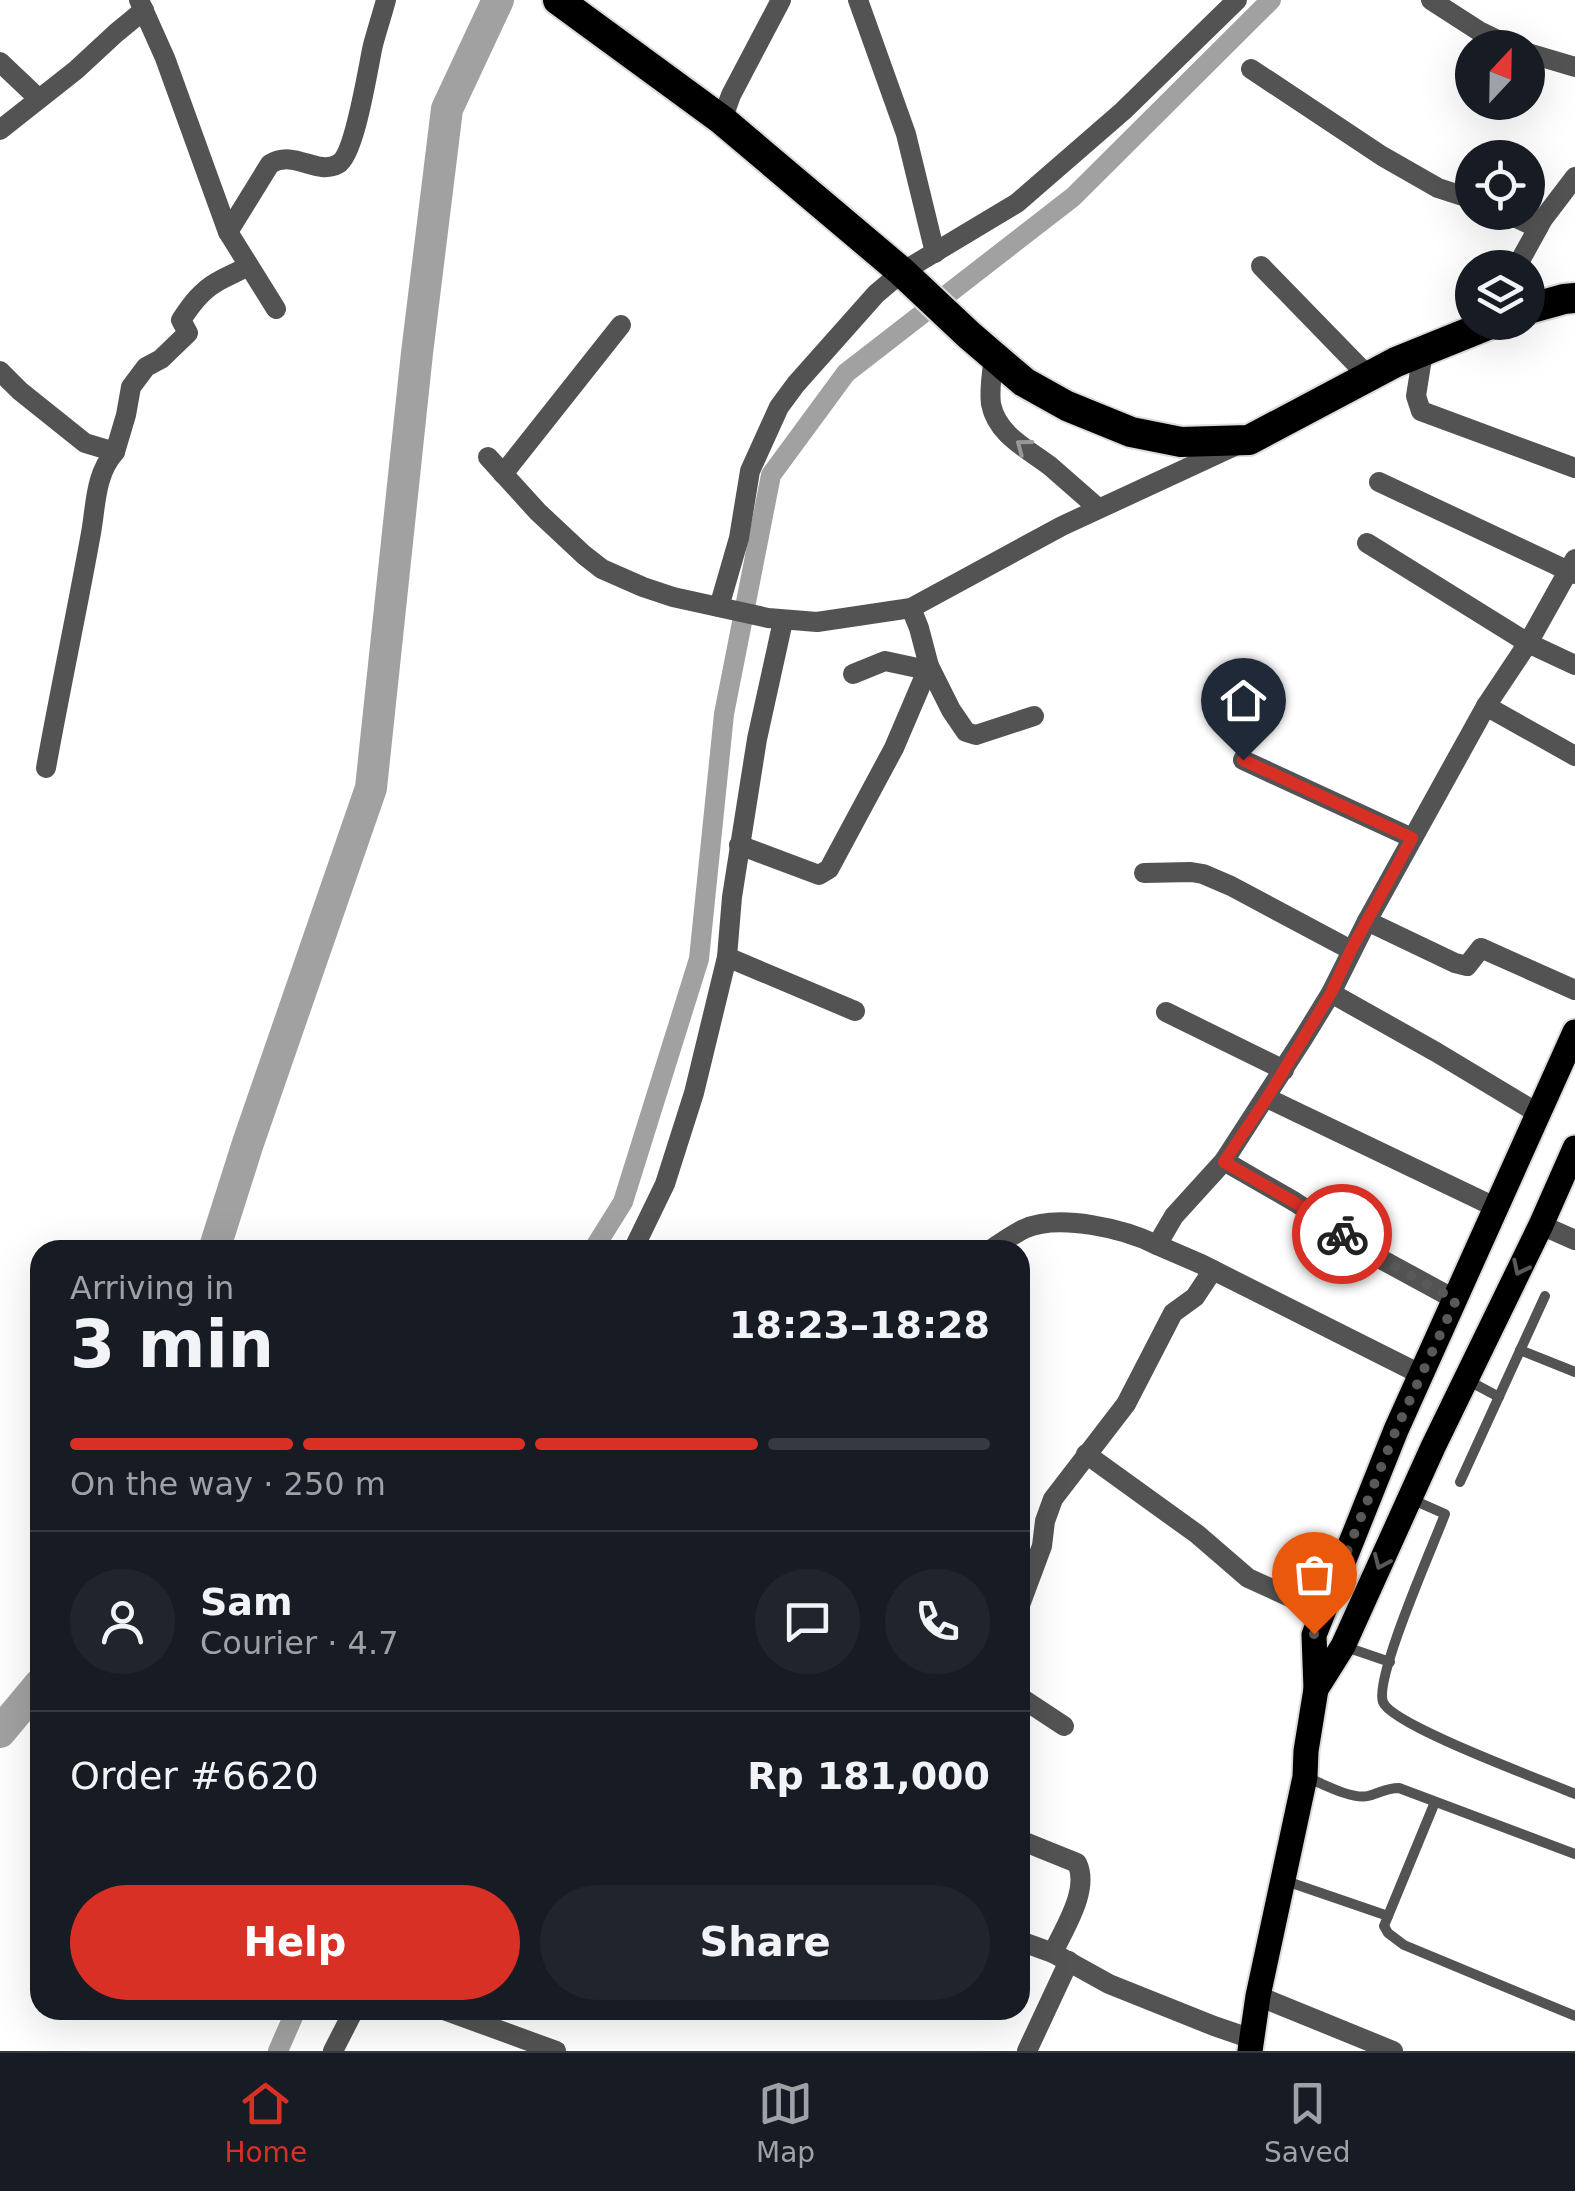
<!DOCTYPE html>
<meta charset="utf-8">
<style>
body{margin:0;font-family:"DejaVu Sans",sans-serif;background:#20242c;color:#f1f3f6;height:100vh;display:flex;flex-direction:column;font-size:38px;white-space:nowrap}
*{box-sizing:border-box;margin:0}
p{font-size:32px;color:#9ea1a6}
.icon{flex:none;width:55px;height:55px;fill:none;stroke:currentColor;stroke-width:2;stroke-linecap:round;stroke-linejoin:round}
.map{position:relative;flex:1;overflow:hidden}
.drawer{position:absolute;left:30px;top:1240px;width:1000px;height:780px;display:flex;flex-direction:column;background:#171b24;border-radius:30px;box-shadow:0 10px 40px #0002}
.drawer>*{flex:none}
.needle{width:65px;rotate:22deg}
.tools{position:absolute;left:1455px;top:30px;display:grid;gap:20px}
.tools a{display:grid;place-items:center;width:90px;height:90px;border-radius:50%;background:#171b24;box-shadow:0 10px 40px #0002;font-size:50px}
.pin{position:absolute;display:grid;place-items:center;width:85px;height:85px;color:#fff;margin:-102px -42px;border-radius:50% 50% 50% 0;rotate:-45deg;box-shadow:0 0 10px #0007}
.pin .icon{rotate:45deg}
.courier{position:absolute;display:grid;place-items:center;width:100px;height:100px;margin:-50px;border:8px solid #d93025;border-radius:50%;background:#fff;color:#222;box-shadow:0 2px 12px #0007}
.overview em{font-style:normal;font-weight:700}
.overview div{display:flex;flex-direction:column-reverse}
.overview{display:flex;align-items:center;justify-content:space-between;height:170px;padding:0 40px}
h1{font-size:65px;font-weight:700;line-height:75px}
.bar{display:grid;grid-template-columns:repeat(4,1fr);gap:15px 10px;align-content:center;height:120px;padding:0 40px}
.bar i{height:12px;border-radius:8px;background:#363941}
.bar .on{background:#d93025}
.bar p{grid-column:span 4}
.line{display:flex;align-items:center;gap:25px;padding:0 40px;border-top:2px solid #363941}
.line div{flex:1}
.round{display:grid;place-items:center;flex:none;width:105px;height:105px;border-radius:52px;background:#20242c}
.cta{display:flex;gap:20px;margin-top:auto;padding:20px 40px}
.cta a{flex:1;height:115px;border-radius:60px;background:#d93025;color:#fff;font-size:40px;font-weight:700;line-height:115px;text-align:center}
.cta a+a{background:#20242c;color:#f1f3f6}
.menu{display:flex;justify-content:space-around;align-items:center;height:140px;border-top:2px solid #363941;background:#171b24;font-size:28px;color:#9ea1a6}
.menu a{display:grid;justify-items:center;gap:5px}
.menu .on{color:#d93025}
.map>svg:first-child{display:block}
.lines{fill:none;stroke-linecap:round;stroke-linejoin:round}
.canal{stroke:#a1a1a1;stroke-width:20}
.river{stroke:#a1a1a1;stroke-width:32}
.primary-casing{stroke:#dbdbdb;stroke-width:29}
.highway-casing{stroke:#dbdbdb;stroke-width:34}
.lane{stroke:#535353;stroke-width:10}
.street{stroke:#535353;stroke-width:20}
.primary{stroke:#000;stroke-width:25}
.highway{stroke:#000;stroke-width:30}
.oneway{stroke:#989898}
.oneway2{stroke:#595959}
.done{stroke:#595959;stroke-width:10;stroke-dasharray:0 18}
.route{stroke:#d93025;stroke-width:12}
</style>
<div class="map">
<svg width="1575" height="2051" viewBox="0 0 1575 2051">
<rect width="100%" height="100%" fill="#fff"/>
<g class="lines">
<g class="canal">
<polyline points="593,1250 623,1202 699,959 724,714 771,475 846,373 1073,197 1271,0"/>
<polyline points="278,2051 296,2010"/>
</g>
<g class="river">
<polyline points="214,1250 248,1143 371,788 417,353 447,109 498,0"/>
<polyline points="0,1732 40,1684"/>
</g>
<defs>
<g id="primary">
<polyline points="1316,1689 1343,1646 1433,1447 1541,1225 1575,1148"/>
<polyline points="1250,2051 1258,1996 1305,1777 1306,1751 1316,1689 1314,1635 1396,1430 1575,1032"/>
</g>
<g id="highway">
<polyline points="558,0 722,120 902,272 969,335 1024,382 1067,406 1131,432 1181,442 1249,440 1396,362 1495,322"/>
<polyline points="1528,309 1564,299 1575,298"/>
</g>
</defs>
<use href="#primary" class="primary-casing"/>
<use href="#highway" class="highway-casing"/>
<g class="lane">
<polyline points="1520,1350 1575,1372"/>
<polyline points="1469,1381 1499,1397"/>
<polyline points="1460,1482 1545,1296"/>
<path d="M1411,1499l34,15c-11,30 -71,164 -62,188 8,23 162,79 192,92"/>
<polyline points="1343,1646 1390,1662"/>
<path d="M1306,1777c15,6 46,23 62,19 11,-3 19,-8 31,-8l176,66"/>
<polyline points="1283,1880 1388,1916 1384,1926 1388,1933 1404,1945 1575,2016"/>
<polyline points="1388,1916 1435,1802"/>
</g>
<g class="street">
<polyline points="139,0 165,58 228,232 276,309"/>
<polyline points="858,0 906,134 935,253"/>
<polyline points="1431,0 1479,31 1514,48"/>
<polyline points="1528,53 1575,67"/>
<polyline points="0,62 38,98"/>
<polyline points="1251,69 1382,156 1438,188 1472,199"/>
<polyline points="722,120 731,95 781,0"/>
<polyline points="0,130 76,70 116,33 144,10"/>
<polyline points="1503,212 1538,228"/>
<path d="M228,232l42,-68c25,-15 46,12 68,0 17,-9 30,-97 35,-119 4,-15 9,-30 13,-45"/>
<polyline points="1261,266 1369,377"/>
<polyline points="1516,268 1543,219 1575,177"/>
<polyline points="1423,352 1416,396 1421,411 1575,468"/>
<path d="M994,357c-2,15 -5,32 -3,47 6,31 37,45 59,62 16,14 32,28 48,42"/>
<path d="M0,371l20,20 65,52 30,9 11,-37 5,-28 15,-20 15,-8 27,-26 -7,-13c10,-15 20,-29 36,-38 10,-6 21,-10 31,-16"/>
<polyline points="488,457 538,512 584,555 602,569 643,587 673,597 768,618 817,622 911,608 1062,526 1237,445"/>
<polyline points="503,474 621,325"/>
<polyline points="1379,482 1575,574"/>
<polyline points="1367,543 1528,643 1575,665"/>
<polyline points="719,607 739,538 750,471 779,407 796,384 876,294 902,272 1017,203 1123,111 1237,0"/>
<polyline points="929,666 951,710 966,732 976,735 1034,716"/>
<polyline points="853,674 885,661 927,670"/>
<polyline points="1486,706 1575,756"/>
<polyline points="1243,760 1412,838"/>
<path d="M46,768c14,-78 31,-157 45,-235 5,-28 4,-59 24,-81"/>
<polyline points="739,845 819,875 829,869 894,748 929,666 919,628 911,608"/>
<polyline points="1144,873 1191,872 1203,874 1231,886 1351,950"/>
<polyline points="1367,921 1455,963 1467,966 1481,948 1575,990"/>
<polyline points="727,957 855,1011"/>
<polyline points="1331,993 1436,1052 1539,1114"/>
<polyline points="1166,1012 1284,1070"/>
<polyline points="1267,1098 1497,1208"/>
<polyline points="1224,1161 1295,1202 1377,1257 1456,1300"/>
<polyline points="1541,1225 1575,1240"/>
<polyline points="633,1250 665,1184 694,1093 727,957 732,897 757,739 783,621"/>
<path d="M990,1250c11,-7 22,-15 34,-21 35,-16 101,0 133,16"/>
<polyline points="1422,1375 1201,1264 1157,1245 1174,1216 1224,1161 1304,1037 1331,993 1367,921 1486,706 1528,643 1575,559"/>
<polyline points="1086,1454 1197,1534 1248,1578 1323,1612"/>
<polyline points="1020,1605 1042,1546 1045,1521 1053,1499 1126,1404 1173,1313 1195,1297 1213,1270"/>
<polyline points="1020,1697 1064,1726"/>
<path d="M1020,1840l57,23c13,27 -13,65 -24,90"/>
<polyline points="1020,1941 1053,1953 1109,1984 1214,2026 1252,2039"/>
<polyline points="1258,1996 1393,2051"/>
<polyline points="444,2010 556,2051"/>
<polyline points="333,2051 354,2010"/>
<polyline points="1027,2051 1069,1961"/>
</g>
<use href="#primary" class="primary"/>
<use href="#highway" class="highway"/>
</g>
<defs><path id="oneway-chevron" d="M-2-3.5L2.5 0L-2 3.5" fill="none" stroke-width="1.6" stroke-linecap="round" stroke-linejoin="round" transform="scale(2.5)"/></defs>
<use class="oneway" href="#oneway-chevron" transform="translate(1023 446) rotate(-143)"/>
<g class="oneway2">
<use href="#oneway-chevron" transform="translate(1520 1268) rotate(116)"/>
<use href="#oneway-chevron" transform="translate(1381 1562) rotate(114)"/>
</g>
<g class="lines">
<polyline class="done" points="1314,1634 1396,1430 1456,1300 1377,1257 1342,1234"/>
<polyline class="route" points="1243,760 1412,838 1351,950 1331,993 1267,1098 1224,1162 1294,1202 1342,1234"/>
</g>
</svg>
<div class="tools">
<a><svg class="needle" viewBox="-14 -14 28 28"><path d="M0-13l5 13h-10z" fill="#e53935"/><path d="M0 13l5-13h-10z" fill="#9ea1a6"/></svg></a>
<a><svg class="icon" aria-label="locate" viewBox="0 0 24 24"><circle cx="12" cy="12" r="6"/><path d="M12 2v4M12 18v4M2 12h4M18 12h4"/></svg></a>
<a><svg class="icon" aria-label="layers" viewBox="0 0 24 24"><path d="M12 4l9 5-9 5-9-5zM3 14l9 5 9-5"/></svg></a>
</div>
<div class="pin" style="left:1314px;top:1634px;background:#ea580c"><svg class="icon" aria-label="bag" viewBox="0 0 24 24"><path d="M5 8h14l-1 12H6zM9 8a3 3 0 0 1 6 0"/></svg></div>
<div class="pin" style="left:1243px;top:760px;background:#1f2937"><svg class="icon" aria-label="home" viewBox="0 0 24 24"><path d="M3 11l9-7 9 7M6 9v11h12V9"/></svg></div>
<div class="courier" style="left:1342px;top:1234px"><svg class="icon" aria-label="bike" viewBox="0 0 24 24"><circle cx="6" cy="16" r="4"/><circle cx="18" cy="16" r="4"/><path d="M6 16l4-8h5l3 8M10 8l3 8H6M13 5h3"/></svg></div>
<section class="drawer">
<div class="overview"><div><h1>3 min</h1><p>Arriving in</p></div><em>18:23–18:28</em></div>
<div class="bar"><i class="on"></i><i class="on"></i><i class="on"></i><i></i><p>On the way · 250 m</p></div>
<div class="line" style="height:180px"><a class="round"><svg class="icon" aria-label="person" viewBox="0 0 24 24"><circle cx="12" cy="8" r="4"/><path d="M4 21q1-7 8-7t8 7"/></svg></a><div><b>Sam</b><p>Courier · 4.7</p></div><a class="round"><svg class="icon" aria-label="chat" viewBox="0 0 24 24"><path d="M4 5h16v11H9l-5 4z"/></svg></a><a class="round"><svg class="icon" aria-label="phone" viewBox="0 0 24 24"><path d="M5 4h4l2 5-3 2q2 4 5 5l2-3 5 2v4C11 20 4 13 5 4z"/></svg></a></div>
<div class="line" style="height:130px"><div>Order #6620</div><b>Rp 181,000</b></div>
<div class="cta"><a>Help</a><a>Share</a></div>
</section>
</div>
<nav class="menu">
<a class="on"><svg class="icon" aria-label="home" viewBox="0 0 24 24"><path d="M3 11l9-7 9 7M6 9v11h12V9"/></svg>Home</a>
<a><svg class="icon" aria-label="map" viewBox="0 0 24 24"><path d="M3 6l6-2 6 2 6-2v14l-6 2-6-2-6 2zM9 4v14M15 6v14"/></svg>Map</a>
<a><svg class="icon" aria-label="saved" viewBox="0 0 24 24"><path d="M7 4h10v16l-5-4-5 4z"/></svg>Saved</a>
</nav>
